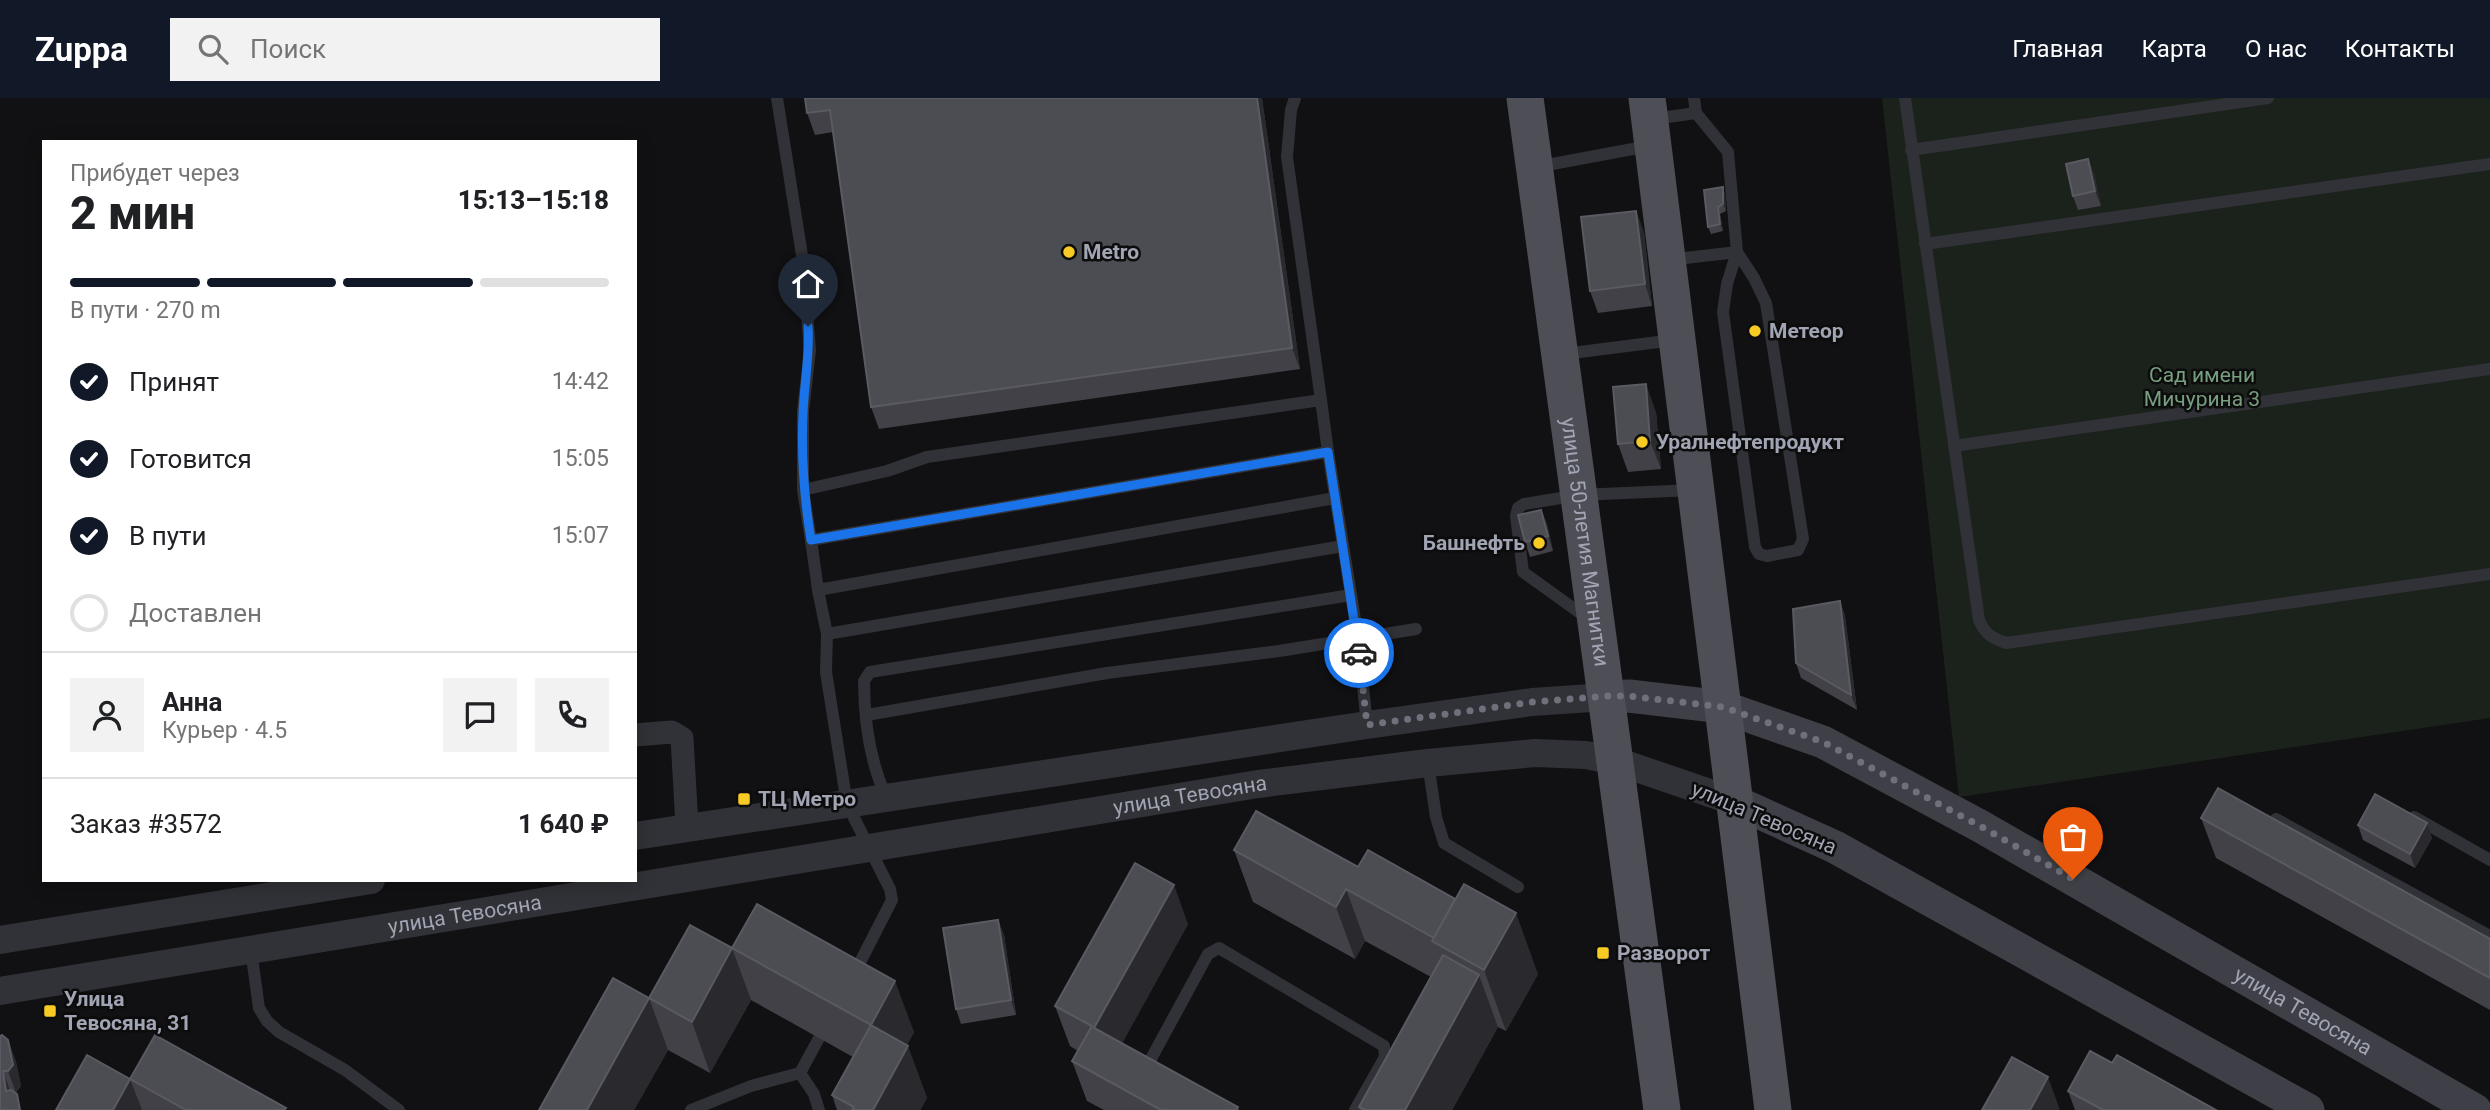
<!DOCTYPE html>
<html lang="ru">
<meta charset="utf-8">
<style>
body{margin:0;font-family:Roboto,sans-serif;background:#f2f2f2;color:#202124;height:100vh;display:flex;flex-direction:column;font-size:26px;white-space:nowrap}
*{box-sizing:border-box;margin:0}
p{font-size:23px;color:#757577}
.icon{flex:none;width:38px;height:38px;fill:none;stroke:currentColor;stroke-width:2;stroke-linecap:round;stroke-linejoin:round}
.map{position:relative;flex:1;overflow:hidden}
.side{position:absolute;left:42px;top:42px;width:595px;height:742px;display:flex;flex-direction:column;background:#fff;border-radius:0px;box-shadow:0 4px 18px #0003}
.side>*{flex:none}
.pin{position:absolute;display:grid;place-items:center;width:60px;height:60px;color:#fff;margin:-72px -30px;border-radius:50% 50% 50% 0;rotate:-45deg;box-shadow:0 0 7px #0007}
.pin .icon{rotate:45deg}
.courier{position:absolute;display:grid;place-items:center;width:70px;height:70px;margin:-35px;border:5px solid #1a73e8;border-radius:50%;background:#fff;color:#222;box-shadow:0 2px 9px #0007}
.headline em{font-style:normal;font-weight:800}
.headline div{display:flex;flex-direction:column-reverse}
.headline{display:flex;align-items:center;justify-content:space-between;height:119px;padding:0 28px}
h1{font-size:46px;font-weight:800;line-height:52px}
.bar{display:grid;grid-template-columns:repeat(4,1fr);gap:10px 7px;align-content:center;height:84px;padding:0 28px}
.bar i{height:9px;border-radius:5px;background:#e0e0e0}
.bar .current{background:#111827}
.bar p{grid-column:span 4}
.line{display:flex;align-items:center;gap:18px;padding:0 28px;border-top:2px solid #e0e0e0}
.line div{flex:1}
.round{display:grid;place-items:center;flex:none;width:74px;height:74px;border-radius:0px;background:#f2f2f2}
ol{padding:0 28px;list-style:none}
li{display:flex;align-items:center;gap:21px;height:77px}
li p{margin-inline-start:auto}
li .icon{padding:7px;border-radius:50%;background:#111827;color:#fff;stroke-width:4}
li:last-child{color:#757577}
li i{width:38px;height:38px;border:4px solid #e0e0e0;border-radius:50%}
header{display:flex;align-items:center;gap:42px;box-sizing:border-box;height:98px;padding:0 35px;background:#111827;color:#fff}
header strong{font-size:33px}
nav{display:flex;gap:38px;margin-inline-start:auto;font-size:24px}
.search{width:490px;height:63px;background:#f2f2f2;display:flex;align-items:center;gap:18px;box-sizing:border-box;padding:0 24px;border-radius:0px;color:#757577;font-size:26px}
.map>svg:first-child{display:block}
.green{fill:#1b221c}
.lines{fill:none;stroke-linecap:round;stroke-linejoin:round}
.service{stroke:#313237;stroke-width:12}
.minor{stroke:#313237;stroke-width:23}
.tertiary{stroke:#313237;stroke-width:28}
.secondary{stroke:#3f4047;stroke-width:33}
.primary{stroke:#4d4e56;stroke-width:37}
.wall{fill:#414147}
.shaded-wall{fill:#2a292d}
.building{fill:#4c4c53;stroke:#595a62;stroke-width:2}
.done{stroke:#6f707b;stroke-width:7;stroke-dasharray:0 12.6}
.route{stroke:#1a73e8;stroke-width:9}
.poi-dot{fill:#f7cb24;stroke:#0c0c0d;stroke-width:2.5}
.labels{text-anchor:middle;dominant-baseline:central;stroke-width:5;stroke-linejoin:round;paint-order:stroke}
.poi-label{font-size:21px;font-weight:bold;fill:#a1a4b3;stroke:#0c0c0d;text-anchor:start}
.park-label{font-size:21px;fill:#779f7f;stroke:#0c0c0d}
.street-label{font-size:21px;fill:#a1a4b3;stroke:#0c0c0d}
</style>
<header>
<strong>Zuppa</strong>
<div class="search"><svg class="icon" aria-label="search" viewBox="0 0 24 24"><circle cx="10" cy="10" r="6"/><path d="M15 15l6 6"/></svg>Поиск</div>
<nav><a>Главная</a><a>Карта</a><a>О нас</a><a>Контакты</a></nav>
</header>
<div class="map">
<svg width="2490" height="1012" viewBox="0 0 2490 1012">
<rect width="100%" height="100%" fill="#111012"/>
<polygon class="green" points="1882,0 2490,0 2490,620 1959,699"/>
<g class="lines">
<g class="service">
<polyline points="777,0 802,157 810,252 803,313 803,392"/>
<polyline points="1295,0 1291,12 1287,59 1321,302"/>
<path d="M1905,0l74,522c6,14 13,18 27,23l484,-69"/>
<polyline points="1653,21 1696,15 1694,0"/>
<polyline points="1911,52 2268,0"/>
<polyline points="1536,69 1649,48"/>
<polyline points="1925,146 2490,66"/>
<polygon points="1737,154 1754,180 1766,205 1803,441 1798,452 1767,458 1759,456 1755,449 1723,214 1727,186"/>
<polyline points="1668,162 1737,154 1728,54 1696,15"/>
<polyline points="1564,256 1674,242"/>
<polyline points="1954,348 2490,271"/>
<polyline points="1335,400 818,492 811,442 1328,354 1358,540 1367,627"/>
<polyline points="811,442 803,392 887,373 927,359 1321,302 1328,354"/>
<polyline points="818,492 827,536 1343,448"/>
<polyline points="1587,520 1523,474 1516,418 1518,410 1524,406 1579,397 1694,392"/>
<polyline points="827,536 826,574 847,706 890,791 892,802 853,878"/>
<polyline points="867,617 1107,575 1279,553 1416,531"/>
<polyline points="1428,665 1436,719 1444,745 1518,789"/>
<path d="M886,699c-16,-36 -22,-77 -22,-116l6,-9 481,-77"/>
<polyline points="2414,719 2490,762"/>
<polyline points="2276,721 2490,838"/>
<polyline points="251,852 259,910 267,923 279,934 345,972 399,1012"/>
<polyline points="1156,974 1150,967 1152,959 1208,856 1219,850 1384,948 1385,959 1355,1012"/>
<polyline points="800,975 814,996 819,1012"/>
<polyline points="691,1012 751,988 800,975 819,940"/>
</g>
<polyline class="minor" points="635,637 672,634 682,640 687,728"/>
<g class="tertiary">
<polyline points="635,738 1367,627 1532,604 1606,599"/>
<polyline points="0,842 371,782"/>
<path id="s1" d="M0,893l1258,-207 170,-21 107,-10 51,2 30,6 120,41"/>
</g>
<g class="secondary">
<path id="s2" d="M1606,599l23,-1 94,11 100,35 157,84 495,284"/>
<polyline points="1736,704 1835,749 2308,1012"/>
</g>
<g class="primary">
<path id="s3" d="M1525,0l137,1012"/>
<polyline points="1647,0 1773,1012"/>
</g>
</g>
<g class="wall">
<polygon points="805,0 1262,0 1300,271 879,331 871,309 833,34 815,37 807,15"/>
<polygon points="2088,61 2094,76 2101,108 2078,112 2073,98"/>
<polygon points="1723,89 1725,97 1726,113 1720,116 1723,133 1711,136 1708,129"/>
<polygon points="1636,113 1644,135 1652,208 1598,215 1590,193"/>
<polygon points="1656,314 1661,371 1628,374 1618,346"/>
<polygon points="1541,412 1547,426 1553,453 1530,459 1525,444"/>
<polygon points="1840,503 1845,518 1857,612 1801,580 1796,565"/>
<polygon points="1256,713 1538,876 1506,933 1498,929 1452,1012 1360,1012 1359,1009 1431,879 1365,843 1355,861 1253,804 1234,752"/>
<polygon points="2201,720 2490,841 2490,912 2216,760"/>
<polygon points="2358,727 2432,740 2415,770 2363,742"/>
<polygon points="998,822 1004,837 1016,917 961,926 956,911"/>
<polygon points="1188,826 1122,945 1238,1009 1239,1012 1104,1012 1087,1003 1072,963 1078,953 1070,948 1055,908"/>
<polygon points="732,850 914,934 907,947 927,1000 920,1012 837,1012 832,997 853,959 751,902 710,975 668,952 634,1012 649,900"/>
<polygon points="0,938 8,942 16,964 21,988 0,1012"/>
<polygon points="2112,965 2216,1012 2075,1012 2068,993"/>
<polygon points="130,981 286,1012 56,1012"/>
</g>
<g class="shaded-wall">
<polygon points="1257,0 1262,0 1300,271 1292,250"/>
<polygon points="2088,61 2094,76 2101,108 2095,93"/>
<polygon points="1723,89 1725,97 1726,113 1723,106"/>
<polygon points="1718,109 1720,116 1723,133 1720,126"/>
<polygon points="1636,113 1644,135 1652,208 1645,186"/>
<polygon points="1646,286 1656,314 1661,371 1650,343"/>
<polygon points="1541,412 1547,426 1553,453 1548,438"/>
<polygon points="1840,503 1845,518 1857,612 1851,597"/>
<polygon points="2427,725 2432,740 2415,770 2410,756"/>
<polygon points="1174,787 1188,826 1109,969 1094,930"/>
<polygon points="1346,791 1365,843 1355,861 1336,809"/>
<polygon points="1516,815 1538,876 1506,933 1484,872"/>
<polygon points="998,822 1004,837 1016,917 1011,902"/>
<polygon points="732,850 751,902 710,975 692,924"/>
<polygon points="1479,877 1498,929 1452,1012 1405,1012"/>
<polygon points="895,883 914,934 889,979 871,927"/>
<polygon points="649,900 668,952 634,1012 587,1012"/>
<polygon points="8,942 16,964 21,988 16,995 8,973"/>
<polygon points="908,948 927,1000 920,1012 873,1012"/>
<polygon points="3,973 11,995 6,993"/>
<polygon points="2048,979 2060,1012 2030,1012"/>
<polygon points="130,981 142,1012 113,1012"/>
</g>
<g class="building">
<polygon points="805,0 1257,0 1292,250 871,309 830,12 807,15"/>
<polygon points="2088,61 2095,93 2073,98 2066,66"/>
<polygon points="1723,89 1723,106 1718,109 1720,126 1708,129 1704,92"/>
<polygon points="1636,113 1645,186 1590,193 1581,119"/>
<polygon points="1646,286 1650,343 1618,346 1613,289"/>
<polygon points="1541,412 1548,438 1525,444 1518,417"/>
<polygon points="1840,503 1851,597 1796,565 1793,511"/>
<polygon points="2218,690 2490,841 2490,880 2201,720"/>
<polygon points="2375,696 2427,725 2410,756 2358,727"/>
<polygon points="1256,713 1358,769 1368,752 1455,801 1434,840 1346,791 1336,809 1234,752"/>
<polygon points="1135,765 1174,787 1094,930 1238,1009 1236,1012 1161,1012 1072,963 1092,928 1055,908"/>
<polygon points="1464,786 1516,815 1484,872 1432,843"/>
<polygon points="757,806 895,883 871,927 908,948 873,1012 852,1012 854,1009 832,997 871,927 732,850 692,924 649,900 587,1012 539,1012 613,880 649,900 690,827 732,850"/>
<polygon points="998,822 1011,902 956,911 943,830"/>
<polygon points="1443,857 1479,877 1405,1012 1365,1012 1359,1009"/>
<polygon points="2,937 8,942 13,967 8,973 3,973 6,993 11,992 17,996 20,1012 0,1012 0,938"/>
<polygon points="155,937 286,1010 284,1012 186,1012 130,981 113,1012 56,1012 87,957 130,981"/>
<polygon points="2090,953 2112,965 2117,957 2216,1012 2103,1012 2068,993"/>
<polygon points="2012,959 2048,979 2030,1012 1982,1012"/>
</g>
<g class="lines">
<polyline class="done" points="1359,555 1367,627 1532,604 1606,598 1629,598 1723,609 1823,644 1980,728 2073,781"/>
<path class="route" d="M808,228c2,30 -4,58 -5,88 -2,43 1,83 8,126l517,-88 31,201"/>
</g>
<g class="poi-dot">
<circle cx="1069" cy="154" r="7"/>
<circle cx="1755" cy="233" r="7"/>
<circle cx="1642" cy="344" r="7"/>
<circle cx="1539" cy="445" r="7"/>
<rect x="737" y="694" width="14" height="14" rx="3.5"/>
<rect x="1596" y="848" width="14" height="14" rx="3.5"/>
<rect x="43" y="906" width="14" height="14" rx="3.5"/>
</g>
<g class="labels">
<g class="poi-label">
<text x="1083" y="154">Metro</text>
<text x="1769" y="233">Метеор</text>
<text x="1656" y="344">Уралнефтепродукт</text>
<text x="1525" y="445" text-anchor="end">Башнефть</text>
<text x="758" y="701">ТЦ Метро</text>
<text x="1617" y="855">Разворот</text>
<text x="64" y="901">Улица<tspan x="64" dy="24">Тевосяна, 31</tspan></text>
</g>
<g class="park-label">
<text x="2202" y="277">Сад имени<tspan x="2202" dy="24">Мичурина 3</tspan></text>
</g>
<g class="street-label">
<text stroke="none"><textPath href="#s3" startOffset="448">улица 50-летия Магнитки</textPath></text>
<text stroke="none"><textPath href="#s1" startOffset="1206">улица Тевосяна</textPath></text>
<text transform="translate(1764 720) rotate(23)">улица Тевосяна</text>
<text stroke="none"><textPath href="#s1" startOffset="471">улица Тевосяна</textPath></text>
<text stroke="none"><textPath href="#s2" startOffset="774">улица Тевосяна</textPath></text>
</g>
</g>
</svg>
<div class="pin" style="left:2073px;top:781px;background:#ea580c"><svg class="icon" aria-label="bag" viewBox="0 0 24 24"><path d="M5 8h14l-1 12H6zM9 8a3 3 0 0 1 6 0"/></svg></div>
<div class="pin" style="left:808px;top:228px;background:#1f2937"><svg class="icon" aria-label="home" viewBox="0 0 24 24"><path d="M3 11l9-7 9 7M6 9v11h12V9"/></svg></div>
<div class="courier" style="left:1359px;top:555px"><svg class="icon" aria-label="car" viewBox="0 0 24 24"><path d="M5 17H2v-5l4-1 3-4h7l3 4 3 1v5h-3M9 17h6M6 11h13"/><circle cx="7" cy="17" r="2"/><circle cx="17" cy="17" r="2"/></svg></div>
<section class="side">
<div class="headline"><div><h1>2 мин</h1><p>Прибудет через</p></div><em>15:13–15:18</em></div>
<div class="bar"><i class="current"></i><i class="current"></i><i class="current"></i><i></i><p>В пути · 270 m</p></div>
<ol>
<li><svg class="icon" aria-label="check" viewBox="0 0 24 24"><path d="M5 12l5 5 9-10"/></svg>Принят<p>14:42</p></li>
<li><svg class="icon" aria-label="check" viewBox="0 0 24 24"><path d="M5 12l5 5 9-10"/></svg>Готовится<p>15:05</p></li>
<li><svg class="icon" aria-label="check" viewBox="0 0 24 24"><path d="M5 12l5 5 9-10"/></svg>В пути<p>15:07</p></li>
<li><i></i>Доставлен</li>
</ol>
<div class="line" style="height:126px"><a class="round"><svg class="icon" aria-label="person" viewBox="0 0 24 24"><circle cx="12" cy="8" r="4"/><path d="M4 21q1-7 8-7t8 7"/></svg></a><div><b>Анна</b><p>Курьер · 4.5</p></div><a class="round"><svg class="icon" aria-label="chat" viewBox="0 0 24 24"><path d="M4 5h16v11H9l-5 4z"/></svg></a><a class="round"><svg class="icon" aria-label="phone" viewBox="0 0 24 24"><path d="M5 4h4l2 5-3 2q2 4 5 5l2-3 5 2v4C11 20 4 13 5 4z"/></svg></a></div>
<div class="line" style="height:91px"><div>Заказ #3572</div><b>1 640 ₽</b></div>
</section>
</div>
